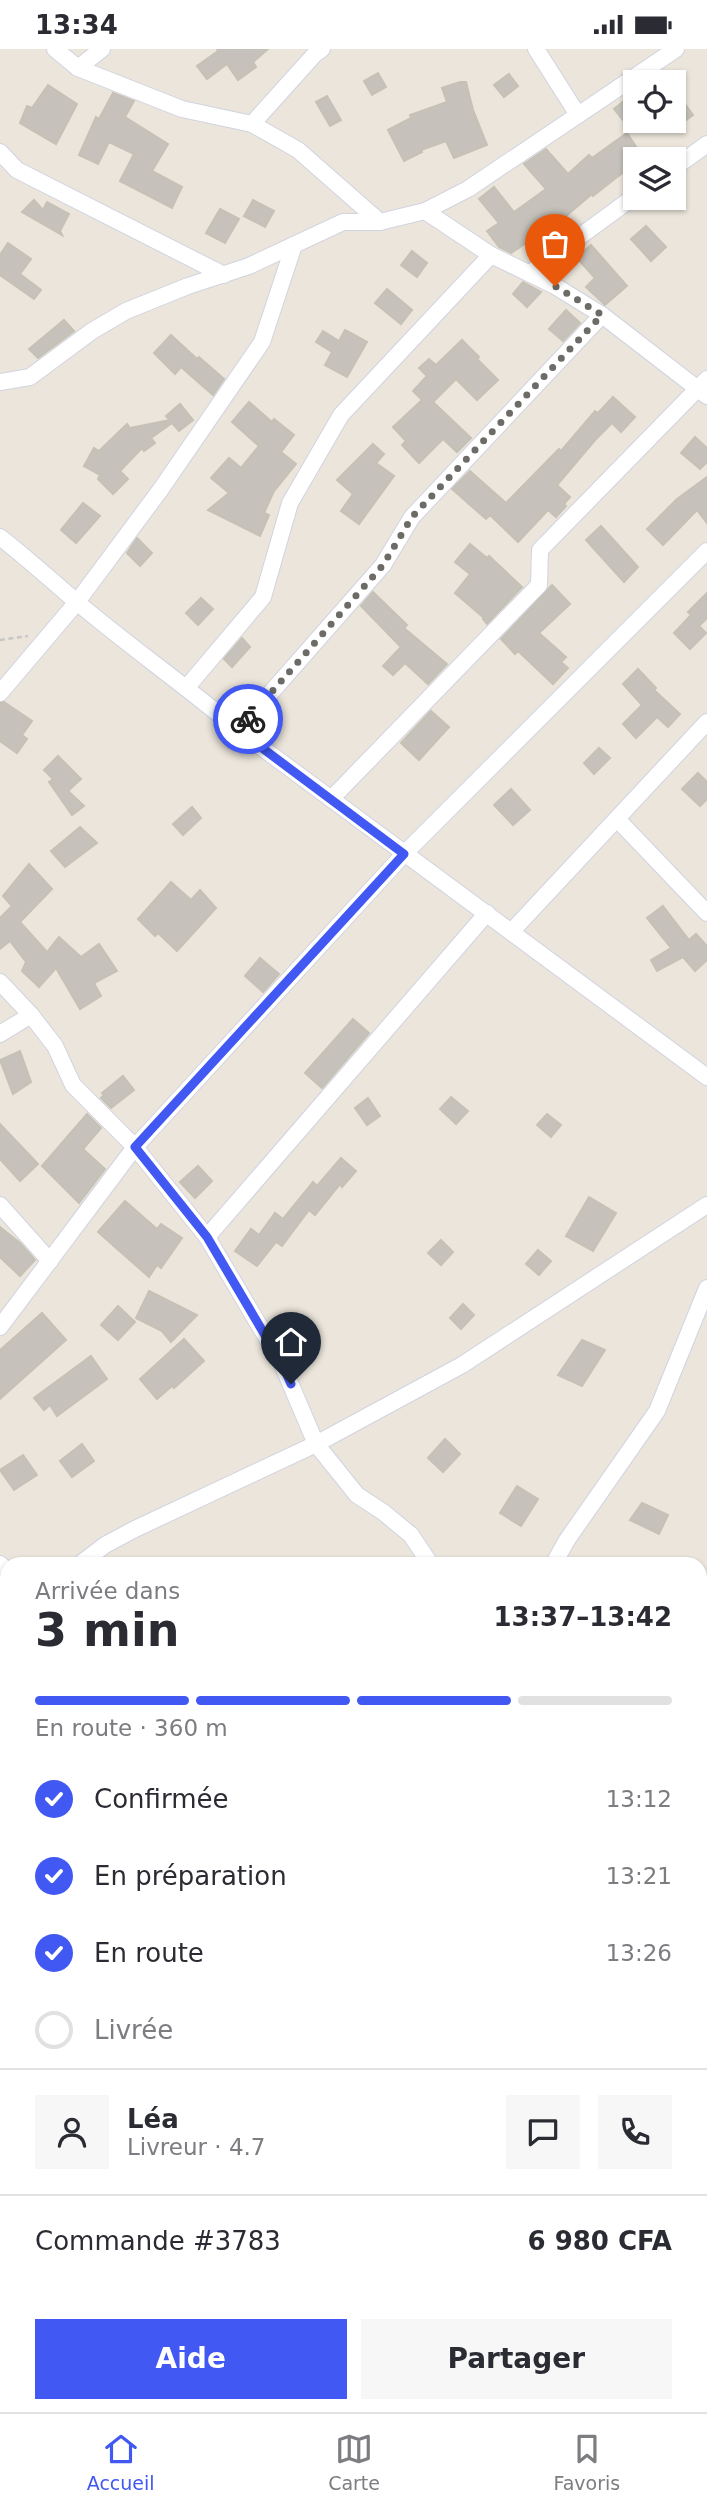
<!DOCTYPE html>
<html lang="fr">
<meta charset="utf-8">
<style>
body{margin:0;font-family:"DejaVu Sans",sans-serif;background:#f7f7f7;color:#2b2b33;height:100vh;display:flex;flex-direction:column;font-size:26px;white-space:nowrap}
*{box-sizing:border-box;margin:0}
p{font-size:23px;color:#7c7c81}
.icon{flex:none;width:38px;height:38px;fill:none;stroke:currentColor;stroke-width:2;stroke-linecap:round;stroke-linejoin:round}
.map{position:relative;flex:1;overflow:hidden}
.sheet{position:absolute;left:0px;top:1508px;width:707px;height:856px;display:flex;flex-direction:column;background:#fff;border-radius:21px 21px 0 0;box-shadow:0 2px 5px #0004}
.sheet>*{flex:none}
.fabs{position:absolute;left:623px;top:21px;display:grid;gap:14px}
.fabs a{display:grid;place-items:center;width:63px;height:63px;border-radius:0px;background:#fff;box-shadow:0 2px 5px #0004;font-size:35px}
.pin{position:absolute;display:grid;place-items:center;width:60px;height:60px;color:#fff;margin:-72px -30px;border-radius:50% 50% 50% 0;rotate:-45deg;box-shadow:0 0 7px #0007}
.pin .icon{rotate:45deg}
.courier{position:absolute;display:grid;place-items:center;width:70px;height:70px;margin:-35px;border:5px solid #4158f2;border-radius:50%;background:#fff;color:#222;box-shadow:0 2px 9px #0007}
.headline em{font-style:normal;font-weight:700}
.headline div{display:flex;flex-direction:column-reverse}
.headline{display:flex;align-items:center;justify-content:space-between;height:119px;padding:0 35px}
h1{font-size:46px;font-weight:700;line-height:52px}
.bar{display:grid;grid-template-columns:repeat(4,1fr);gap:10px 7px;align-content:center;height:84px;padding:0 35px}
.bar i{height:9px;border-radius:5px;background:#e1e1e2}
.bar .current{background:#4158f2}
.bar p{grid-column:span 4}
.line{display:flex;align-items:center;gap:18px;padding:0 35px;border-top:2px solid #e1e1e2}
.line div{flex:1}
.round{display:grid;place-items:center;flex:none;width:74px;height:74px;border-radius:0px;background:#f7f7f7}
ol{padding:0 35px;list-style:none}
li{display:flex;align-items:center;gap:21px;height:77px}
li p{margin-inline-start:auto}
li .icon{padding:7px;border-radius:50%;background:#4158f2;color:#fff;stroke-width:4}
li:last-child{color:#7c7c81}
li i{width:38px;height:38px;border:4px solid #e1e1e2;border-radius:50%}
.cta{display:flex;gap:14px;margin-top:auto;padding:14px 35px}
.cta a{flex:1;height:80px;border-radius:0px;background:#4158f2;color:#fff;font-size:28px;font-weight:700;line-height:80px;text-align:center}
.cta a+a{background:#f7f7f7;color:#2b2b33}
.status{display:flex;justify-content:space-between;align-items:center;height:49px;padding:0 35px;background:#fff;direction:ltr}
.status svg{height:19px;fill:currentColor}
.dock{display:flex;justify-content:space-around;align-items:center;height:98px;border-top:2px solid #e1e1e2;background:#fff;font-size:19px;color:#7c7c81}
.dock a{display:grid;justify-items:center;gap:4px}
.dock .current{color:#4158f2}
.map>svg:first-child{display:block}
.green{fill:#addf9a}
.building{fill:#c6c2bb;stroke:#c6c1b5;stroke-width:2}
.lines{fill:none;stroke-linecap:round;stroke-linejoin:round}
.minor-casing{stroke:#d1d3e1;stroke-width:18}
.secondary-casing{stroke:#d1d3e1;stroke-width:23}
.path{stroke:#c7c7c7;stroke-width:2.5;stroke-dasharray:5 3.5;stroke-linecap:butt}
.minor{stroke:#fff;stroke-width:16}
.secondary{stroke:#fff;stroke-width:21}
.done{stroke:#6d6b67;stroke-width:7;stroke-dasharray:0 12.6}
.route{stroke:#4158f2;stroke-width:9}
</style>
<div class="status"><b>13:34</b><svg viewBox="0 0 49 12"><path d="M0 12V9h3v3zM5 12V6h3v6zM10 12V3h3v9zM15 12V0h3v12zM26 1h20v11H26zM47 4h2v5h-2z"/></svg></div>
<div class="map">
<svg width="707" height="2363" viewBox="0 0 707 2363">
<rect width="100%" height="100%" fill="#ebe5db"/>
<g class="green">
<polygon points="0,1618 7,1624 7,2341 0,2336"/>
<polygon points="707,2262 707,2363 42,2363 32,2357 700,2357 700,2264"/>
</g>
<g class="building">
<polygon points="217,0 268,0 253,13 256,18 238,31 227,15 207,30 197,17 218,2"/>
<polygon points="378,24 386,38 372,46 364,32"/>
<polygon points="509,25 518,37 504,48 494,36"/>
<polygon points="460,33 466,33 473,61 487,96 454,109 446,92 421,101 422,103 404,112 388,81 411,69 410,66 447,53 442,39"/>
<polygon points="48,36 77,55 56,95 20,74 27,57 32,59"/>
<polygon points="674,40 693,66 674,80"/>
<polygon points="635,43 635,70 627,76 614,60"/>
<polygon points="113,44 134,52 125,68 168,95 152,122 182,138 172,159 120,132 134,105 109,93 98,115 79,106 96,68 99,70"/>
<polygon points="327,47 341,71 330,77 316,53"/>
<polygon points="627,84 643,108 635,110 635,114 593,147 592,145 566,167 511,204 499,198 487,182 499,174 479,150 494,138 514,163 546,140 524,115 546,100 568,125 589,106 592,109"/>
<polygon points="34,151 43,161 47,153 69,165 60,182 62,186 22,163"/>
<polygon points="253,151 274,162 265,178 244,167"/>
<polygon points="220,160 239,170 225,194 206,184"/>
<polygon points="646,177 666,198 651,212 631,190"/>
<polygon points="8,194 31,210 20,225 41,241 34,250 0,226 0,206"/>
<polygon points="591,196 627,237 605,256 586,238 595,229 577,209"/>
<polygon points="412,202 427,214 417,228 401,216"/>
<polygon points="523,233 541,243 527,258 513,245"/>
<polygon points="387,240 412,261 401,275 375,254"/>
<polygon points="566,261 580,274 563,292 549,280"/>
<polygon points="64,271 74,282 38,309 29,300"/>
<polygon points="345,281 367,293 347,328 325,316 332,303 316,293 323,282 339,292"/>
<polygon points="171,286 197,310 199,308 224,330 213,346 181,318 175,325 154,304"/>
<polygon points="462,291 479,308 477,310 498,331 477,351 456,330 433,353 471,389 457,403 443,390 419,414 402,396 406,392 393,378 422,351 413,342 427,327 419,319 429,310 436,316"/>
<polygon points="613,348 635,368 621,383 612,374 596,390 557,436 570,448 564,455 566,457 556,468 548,461 518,493 490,466 486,470 452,440 470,422 506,454 559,400 561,402 595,362 598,364"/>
<polygon points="249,353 272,373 274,370 294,386 281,403 296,415 274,442 264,464 269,466 260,487 208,461 229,444 211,429 229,409 241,419 259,397 232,373"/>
<polygon points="180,355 193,371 179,382 172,374 151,389 155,394 144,402 142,399 120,422 128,430 113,445 98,430 100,426 84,417 94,399 99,402 127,375 130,379 170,371 166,367"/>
<polygon points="695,388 707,399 707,413 700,420 681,404"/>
<polygon points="373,395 384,405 376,414 394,427 359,475 341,462 353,445 337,431"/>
<polygon points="707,428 707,474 697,461 663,496 647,480 677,450"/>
<polygon points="83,454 100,467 76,494 61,481"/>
<polygon points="601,477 638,518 624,533 586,491"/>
<polygon points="137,489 152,504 140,517 127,504"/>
<polygon points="470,495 487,509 489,507 522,538 487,575 483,570 484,569 455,544 470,525 455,513"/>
<polygon points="552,536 570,555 539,584 566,608 561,613 568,619 553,635 518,602 515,605 501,590"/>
<polygon points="373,543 407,576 404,579 447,615 428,635 405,614 393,626 383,617 401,598 361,557"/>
<polygon points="707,544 707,569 699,577 706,584 690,600 674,584 691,566 688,563"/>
<polygon points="201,549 213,560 198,576 186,564"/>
<polygon points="242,589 250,598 232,618 224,610"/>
<polygon points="638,620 656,639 654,641 680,665 668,678 657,668 636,689 623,675 642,656 623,635"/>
<polygon points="4,653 32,672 22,686 27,690 17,704 0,692 0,654"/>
<polygon points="431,662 449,678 419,711 401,694"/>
<polygon points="599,699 610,709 594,725 584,714"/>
<polygon points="58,707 81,730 68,742 84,757 72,766 49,733 53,730 44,721"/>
<polygon points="698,724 707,733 707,750 700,757 682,740"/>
<polygon points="511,740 530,761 513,776 494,756"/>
<polygon points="192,758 201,769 183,786 173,775"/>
<polygon points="80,778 97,794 65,818 51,802"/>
<polygon points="29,815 52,840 20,873 47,903 59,888 81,908 99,895 117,922 94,934 101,947 80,960 56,919 39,938 22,922 26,913 10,892 0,900 0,869 12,857 3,847"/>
<polygon points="171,833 191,851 200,841 216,859 177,902 158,884 155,887 138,870"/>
<polygon points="663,857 689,891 696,885 707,897 707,911 695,922 683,908 657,922 651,911 671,899 647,869"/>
<polygon points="260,909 279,925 263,943 245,927"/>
<polygon points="353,970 369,984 322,1039 305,1024"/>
<polygon points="20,1002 31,1033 13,1045 0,1011"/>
<polygon points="123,1027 134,1041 111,1059 101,1049 104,1046 102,1044"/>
<polygon points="451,1048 468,1062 456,1075 440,1060"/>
<polygon points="368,1049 380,1067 367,1076 355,1059"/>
<polygon points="87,1065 101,1079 83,1100 105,1120 79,1154 42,1117"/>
<polygon points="547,1065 561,1076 551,1088 537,1076"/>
<polygon points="0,1075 38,1115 20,1132 0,1110"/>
<polygon points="341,1109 356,1122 342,1138 340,1135 315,1166 309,1161 282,1197 276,1193 257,1217 235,1202 251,1180 259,1186 275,1164 283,1170 313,1133 317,1137"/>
<polygon points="198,1117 212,1132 195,1149 180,1133"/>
<polygon points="589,1148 616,1164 593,1202 566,1187"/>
<polygon points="125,1152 157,1180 161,1175 182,1189 161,1219 157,1216 149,1228 98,1183"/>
<polygon points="0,1178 20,1194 35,1211 20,1227 0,1208"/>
<polygon points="441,1191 453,1203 441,1216 428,1204"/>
<polygon points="538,1201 551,1212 539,1226 526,1215"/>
<polygon points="149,1242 197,1266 171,1293 162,1282 136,1269"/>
<polygon points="463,1255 474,1266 461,1280 450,1269"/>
<polygon points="118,1257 135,1273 118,1291 101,1276"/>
<polygon points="42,1264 66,1291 0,1350 0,1301"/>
<polygon points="184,1290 204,1312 174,1339 172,1337 157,1350 140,1330"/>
<polygon points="582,1291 605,1301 582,1337 558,1326"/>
<polygon points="91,1307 107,1330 57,1367 50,1356 44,1361 34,1349"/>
<polygon points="445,1390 460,1405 443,1423 428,1409"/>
<polygon points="82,1395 94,1412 72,1428 60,1412"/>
<polygon points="23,1406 37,1426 14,1441 0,1421"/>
<polygon points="517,1437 538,1450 521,1477 500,1464"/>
<polygon points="642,1454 668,1466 659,1485 630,1471"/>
</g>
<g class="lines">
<defs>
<g id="minor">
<polyline points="55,0 78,19 182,60 252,75 298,101 380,173"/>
<polyline points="536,0 578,66"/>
<polyline points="78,19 102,0"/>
<polyline points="252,75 315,5 322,0"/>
<polyline points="0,103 17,121 224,226"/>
<polyline points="674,119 707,95"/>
<polyline points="425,162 491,206 555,237 602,266 707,347"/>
<polyline points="530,224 635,147"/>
<polyline points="0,333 30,328 92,282 126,262 188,237 249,217 343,173 380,173 425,162 468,140 676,0"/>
<path d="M0,488c27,21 52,44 78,66 52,44 108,83 160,127l469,347"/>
<polyline points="187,638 263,548 290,454 341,366 491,206"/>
<polyline points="0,644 77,553 161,440 262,293 294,196"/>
<polyline points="238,681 383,516 412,468 602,266"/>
<polyline points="331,750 539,536 540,501 707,330"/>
<polyline points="617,770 707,864"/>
<polyline points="511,883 707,673"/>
<polyline points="0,933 31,966 55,997 73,1036 135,1098 207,1188 282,1315 316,1395 357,1446 383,1463 411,1486 431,1516"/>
<polyline points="0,985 31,966"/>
<polyline points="0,1156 50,1212"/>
<polyline points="207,1188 487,864"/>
<polyline points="0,1278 135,1098 404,805 707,502"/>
<polyline points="0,1515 7,1521"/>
<polyline points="79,1516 105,1496 135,1480 316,1395 462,1316 707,1156"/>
<polyline points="553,1516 567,1491 657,1362 707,1239"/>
<polyline points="700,1777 707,1753"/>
<polyline points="700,2004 707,2011"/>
</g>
<g id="secondary">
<polyline points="0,2292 7,2297"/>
<polyline points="84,2357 92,2363"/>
</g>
</defs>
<use href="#minor" class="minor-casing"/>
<use href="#secondary" class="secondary-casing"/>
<g class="path">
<polyline points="0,591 28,587"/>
<polyline points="176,2363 181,2357"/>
</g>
<use href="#minor" class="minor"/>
<use href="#secondary" class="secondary"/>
</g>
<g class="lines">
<polyline class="done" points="248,670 383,516 412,468 602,266 555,237"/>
<polyline class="route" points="248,670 238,681 404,805 135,1098 207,1188 282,1315 291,1335"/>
</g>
</svg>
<div class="fabs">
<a><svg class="icon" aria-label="locate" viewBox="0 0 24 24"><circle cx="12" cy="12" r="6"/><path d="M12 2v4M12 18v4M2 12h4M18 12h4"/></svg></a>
<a><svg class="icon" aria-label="layers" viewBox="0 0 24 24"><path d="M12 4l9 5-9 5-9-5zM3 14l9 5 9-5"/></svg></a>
</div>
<div class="pin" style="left:555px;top:237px;background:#ea580c"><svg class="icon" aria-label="bag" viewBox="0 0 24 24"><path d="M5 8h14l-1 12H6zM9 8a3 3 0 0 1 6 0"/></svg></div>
<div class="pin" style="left:291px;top:1335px;background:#1f2937"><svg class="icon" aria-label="home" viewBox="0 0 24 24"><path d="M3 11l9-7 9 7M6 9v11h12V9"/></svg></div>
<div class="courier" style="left:248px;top:670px"><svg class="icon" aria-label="bike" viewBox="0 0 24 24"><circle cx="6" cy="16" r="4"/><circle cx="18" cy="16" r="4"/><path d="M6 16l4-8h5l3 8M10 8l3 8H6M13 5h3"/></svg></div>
<section class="sheet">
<div class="headline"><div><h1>3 min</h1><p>Arrivée dans</p></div><em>13:37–13:42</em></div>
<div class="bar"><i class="current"></i><i class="current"></i><i class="current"></i><i></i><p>En route · 360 m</p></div>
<ol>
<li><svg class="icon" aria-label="check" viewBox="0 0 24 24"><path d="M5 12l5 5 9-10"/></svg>Confirmée<p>13:12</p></li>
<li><svg class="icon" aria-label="check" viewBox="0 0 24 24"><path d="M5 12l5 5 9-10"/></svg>En préparation<p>13:21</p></li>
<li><svg class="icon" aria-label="check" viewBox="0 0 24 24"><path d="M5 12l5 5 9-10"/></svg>En route<p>13:26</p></li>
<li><i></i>Livrée</li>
</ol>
<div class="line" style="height:126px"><a class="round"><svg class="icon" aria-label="person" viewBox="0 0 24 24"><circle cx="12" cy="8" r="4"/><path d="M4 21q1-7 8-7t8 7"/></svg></a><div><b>Léa</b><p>Livreur · 4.7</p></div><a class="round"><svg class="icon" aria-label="chat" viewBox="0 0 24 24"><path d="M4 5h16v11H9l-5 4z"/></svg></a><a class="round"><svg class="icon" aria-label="phone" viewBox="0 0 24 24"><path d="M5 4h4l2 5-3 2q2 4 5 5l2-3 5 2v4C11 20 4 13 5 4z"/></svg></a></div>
<div class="line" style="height:91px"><div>Commande #3783</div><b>6 980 CFA</b></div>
<div class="cta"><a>Aide</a><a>Partager</a></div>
</section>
</div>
<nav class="dock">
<a class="current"><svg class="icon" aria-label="home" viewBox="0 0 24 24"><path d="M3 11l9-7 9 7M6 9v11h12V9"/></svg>Accueil</a>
<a><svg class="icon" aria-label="map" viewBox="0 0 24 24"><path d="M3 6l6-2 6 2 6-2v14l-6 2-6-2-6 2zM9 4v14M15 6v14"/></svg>Carte</a>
<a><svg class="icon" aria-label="saved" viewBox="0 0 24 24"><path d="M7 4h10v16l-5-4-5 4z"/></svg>Favoris</a>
</nav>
